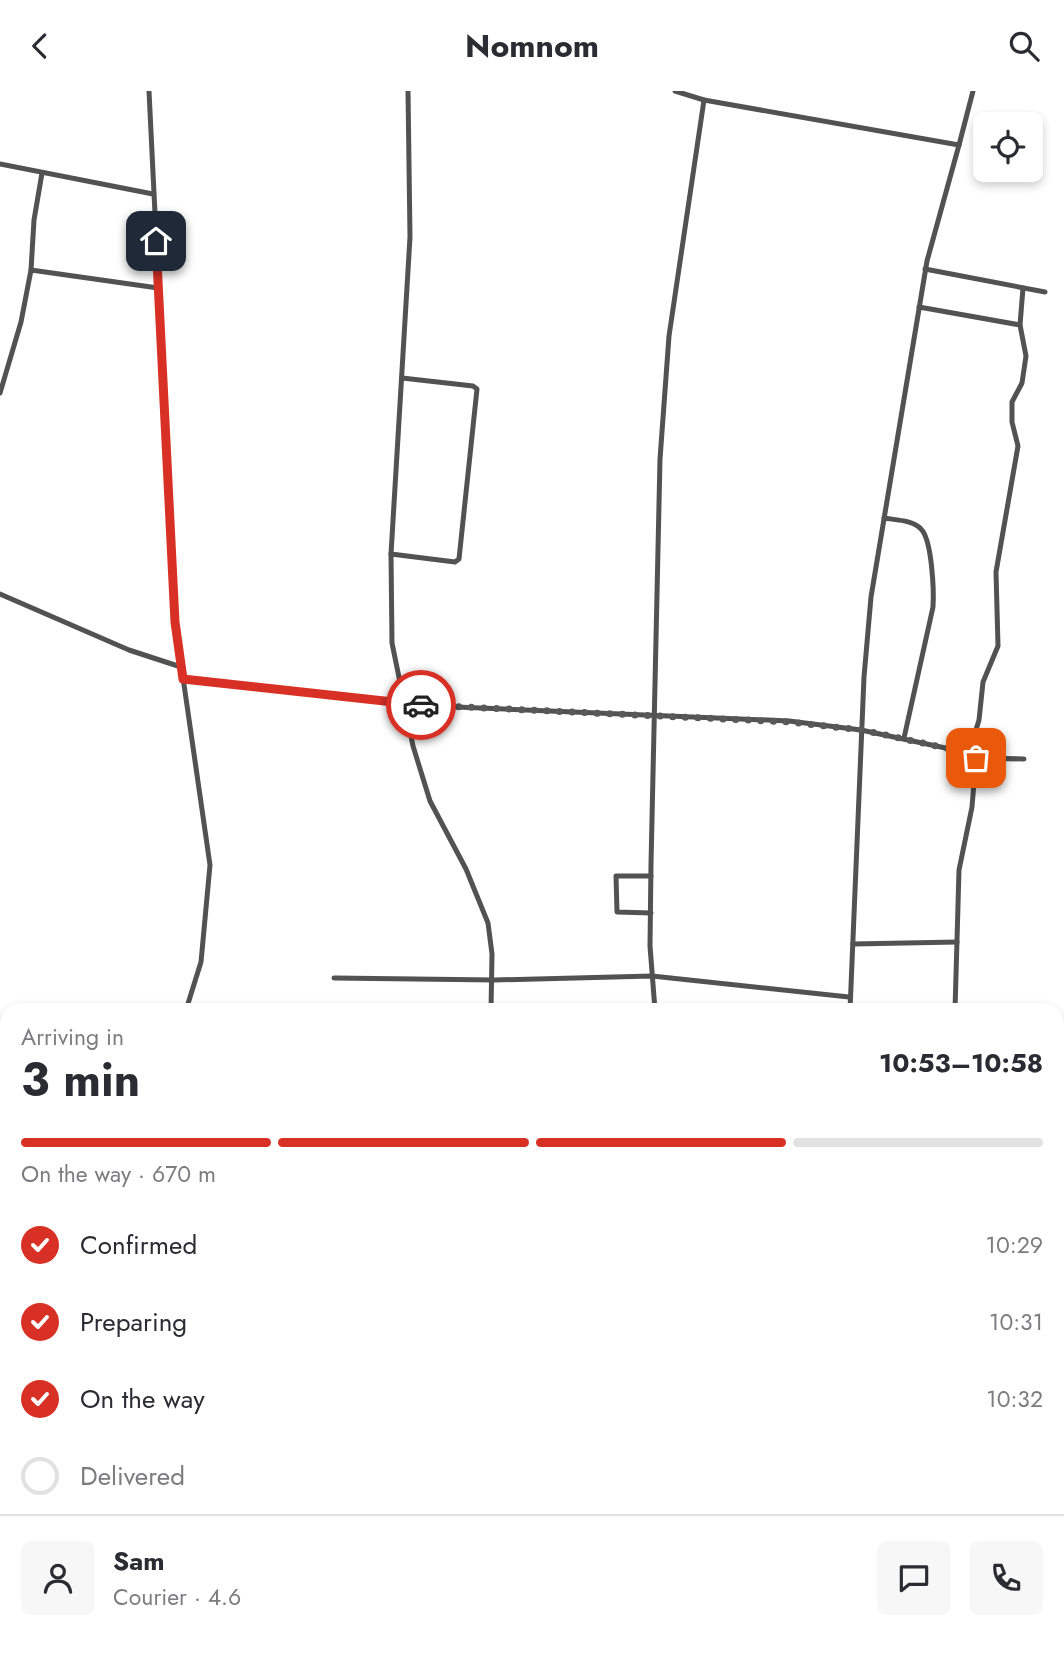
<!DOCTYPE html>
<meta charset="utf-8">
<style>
body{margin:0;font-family:Jost,sans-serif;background:#f7f7f7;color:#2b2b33;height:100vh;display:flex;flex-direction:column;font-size:26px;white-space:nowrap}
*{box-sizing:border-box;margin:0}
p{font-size:23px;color:#7c7c81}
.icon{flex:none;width:38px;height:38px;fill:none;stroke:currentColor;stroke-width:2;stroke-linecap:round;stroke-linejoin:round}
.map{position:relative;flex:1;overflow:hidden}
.details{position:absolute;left:0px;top:912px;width:1064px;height:653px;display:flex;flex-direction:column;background:#fff;border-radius:21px 21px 0 0;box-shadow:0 4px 10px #0003}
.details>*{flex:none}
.buttons{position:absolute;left:973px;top:21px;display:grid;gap:14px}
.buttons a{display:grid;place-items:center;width:70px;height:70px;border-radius:10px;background:#fff;box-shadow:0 4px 10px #0003;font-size:35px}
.pin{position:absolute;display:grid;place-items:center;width:60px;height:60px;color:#fff;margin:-30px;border-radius:14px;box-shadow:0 4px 10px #0006}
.courier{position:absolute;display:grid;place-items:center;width:70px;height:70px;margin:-35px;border:5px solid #d93025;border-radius:50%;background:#fff;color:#222;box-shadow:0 2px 9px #0007}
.headline em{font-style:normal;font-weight:700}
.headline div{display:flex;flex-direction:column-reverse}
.headline{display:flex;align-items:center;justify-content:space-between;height:119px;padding:0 21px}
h1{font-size:46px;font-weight:700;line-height:52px}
.bar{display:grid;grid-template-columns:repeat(4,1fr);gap:10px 7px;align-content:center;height:84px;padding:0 21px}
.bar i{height:9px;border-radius:5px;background:#e1e1e2}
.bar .active{background:#d93025}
.bar p{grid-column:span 4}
.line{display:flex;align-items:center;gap:18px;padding:0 21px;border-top:2px solid #e1e1e2}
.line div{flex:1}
.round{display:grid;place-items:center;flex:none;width:74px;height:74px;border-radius:10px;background:#f7f7f7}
ol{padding:0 21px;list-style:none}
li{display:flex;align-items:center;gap:21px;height:77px}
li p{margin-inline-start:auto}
li .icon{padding:7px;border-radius:50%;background:#d93025;color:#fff;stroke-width:4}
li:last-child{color:#7c7c81}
li i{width:38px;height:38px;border:4px solid #e1e1e2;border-radius:50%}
header{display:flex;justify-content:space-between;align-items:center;height:91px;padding:0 21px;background:#fff;font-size:32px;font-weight:700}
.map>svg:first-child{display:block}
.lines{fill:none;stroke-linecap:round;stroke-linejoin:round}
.stream{stroke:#a0a0a0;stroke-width:2}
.street{stroke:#525252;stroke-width:5}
.done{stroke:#595959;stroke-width:7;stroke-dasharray:0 12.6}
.route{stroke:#d93025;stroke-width:9}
</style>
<header><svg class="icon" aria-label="back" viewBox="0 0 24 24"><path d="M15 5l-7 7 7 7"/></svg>Nomnom<svg class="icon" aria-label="search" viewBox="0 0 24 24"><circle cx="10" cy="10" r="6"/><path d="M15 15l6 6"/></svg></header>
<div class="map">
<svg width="1064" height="1564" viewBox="0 0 1064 1564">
<rect width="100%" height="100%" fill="#fff"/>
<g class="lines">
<g class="stream">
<polyline points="1057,980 1064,981"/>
<polyline points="1057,1455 1064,1455"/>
</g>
<g class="street">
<polyline points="149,0 175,531 210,774 201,871 186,919"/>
<polyline points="408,0 410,146 391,463 392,552 413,655 430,710 466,778 488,832 492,863 491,919"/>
<polyline points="675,0 704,9 959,54 973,0"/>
<polyline points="0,73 153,103"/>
<polyline points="925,178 1045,201"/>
<polyline points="31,179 34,129 42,82"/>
<polyline points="919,216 1020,234 1026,265 1022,292 1012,311 1012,331 1018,355 996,481 998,555 983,591 979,629 969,662"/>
<polyline points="1020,234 1023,197"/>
<polyline points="0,302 21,231 31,179 158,197"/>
<path d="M884,427c11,2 29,2 37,11 11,11 13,61 12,78l-29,131"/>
<polyline points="391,463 455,471 459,468 477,298 473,295 402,287"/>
<polyline points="0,503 129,559 181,576"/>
<polyline points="183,588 409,614 789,630 861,639 969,662 976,667 1024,668"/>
<polyline points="651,822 617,821 616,785 651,785"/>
<polyline points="853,853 957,851"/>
<polyline points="334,887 495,889 652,885 849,906"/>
<polyline points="137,919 146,915 158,919"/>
<polyline points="655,919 650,855 651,773 660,368 669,245 704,9"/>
<polyline points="850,919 864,586 871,506 927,170 959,54"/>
<polyline points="955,919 959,779 972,716 976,667"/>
<polyline points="0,1076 7,1068"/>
<polyline points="0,1098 7,1102"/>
<polyline points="470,1558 471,1564"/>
<polyline points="743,1558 744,1564"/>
<polyline points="841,1558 841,1564"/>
<polyline points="966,1558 967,1564"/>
<polyline points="269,1564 272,1558"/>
<polyline points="328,1564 329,1558"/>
<polyline points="414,1564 414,1558"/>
</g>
</g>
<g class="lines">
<polyline class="done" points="421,614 789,631 862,639 969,662 976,667"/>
<polyline class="route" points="156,150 175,531 183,588 421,614"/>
</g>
</svg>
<div class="buttons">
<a><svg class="icon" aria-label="locate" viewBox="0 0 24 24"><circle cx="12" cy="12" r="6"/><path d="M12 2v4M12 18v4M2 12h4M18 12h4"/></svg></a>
</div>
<div class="pin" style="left:976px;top:667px;background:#ea580c"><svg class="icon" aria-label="bag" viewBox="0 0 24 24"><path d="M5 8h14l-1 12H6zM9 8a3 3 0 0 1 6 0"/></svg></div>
<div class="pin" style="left:156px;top:150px;background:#1f2937"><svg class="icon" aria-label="home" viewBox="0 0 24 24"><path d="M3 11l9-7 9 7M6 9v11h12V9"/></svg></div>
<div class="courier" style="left:421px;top:614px"><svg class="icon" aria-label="car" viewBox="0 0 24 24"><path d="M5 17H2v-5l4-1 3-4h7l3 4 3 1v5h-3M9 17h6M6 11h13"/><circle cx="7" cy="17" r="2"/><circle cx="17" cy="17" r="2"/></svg></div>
<section class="details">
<div class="headline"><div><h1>3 min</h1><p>Arriving in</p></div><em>10:53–10:58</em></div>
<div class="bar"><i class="active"></i><i class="active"></i><i class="active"></i><i></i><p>On the way · 670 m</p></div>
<ol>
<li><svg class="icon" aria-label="check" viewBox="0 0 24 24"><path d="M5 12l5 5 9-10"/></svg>Confirmed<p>10:29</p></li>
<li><svg class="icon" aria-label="check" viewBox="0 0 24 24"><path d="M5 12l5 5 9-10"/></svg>Preparing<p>10:31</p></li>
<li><svg class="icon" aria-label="check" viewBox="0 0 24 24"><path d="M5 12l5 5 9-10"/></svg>On the way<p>10:32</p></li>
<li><i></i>Delivered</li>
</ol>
<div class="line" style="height:126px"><a class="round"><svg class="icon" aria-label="person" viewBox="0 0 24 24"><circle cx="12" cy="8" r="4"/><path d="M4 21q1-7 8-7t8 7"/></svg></a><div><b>Sam</b><p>Courier · 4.6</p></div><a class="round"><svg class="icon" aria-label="chat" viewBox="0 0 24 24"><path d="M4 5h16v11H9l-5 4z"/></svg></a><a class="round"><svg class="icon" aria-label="phone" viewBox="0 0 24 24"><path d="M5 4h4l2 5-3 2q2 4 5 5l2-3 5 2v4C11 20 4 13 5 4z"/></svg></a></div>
</section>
</div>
